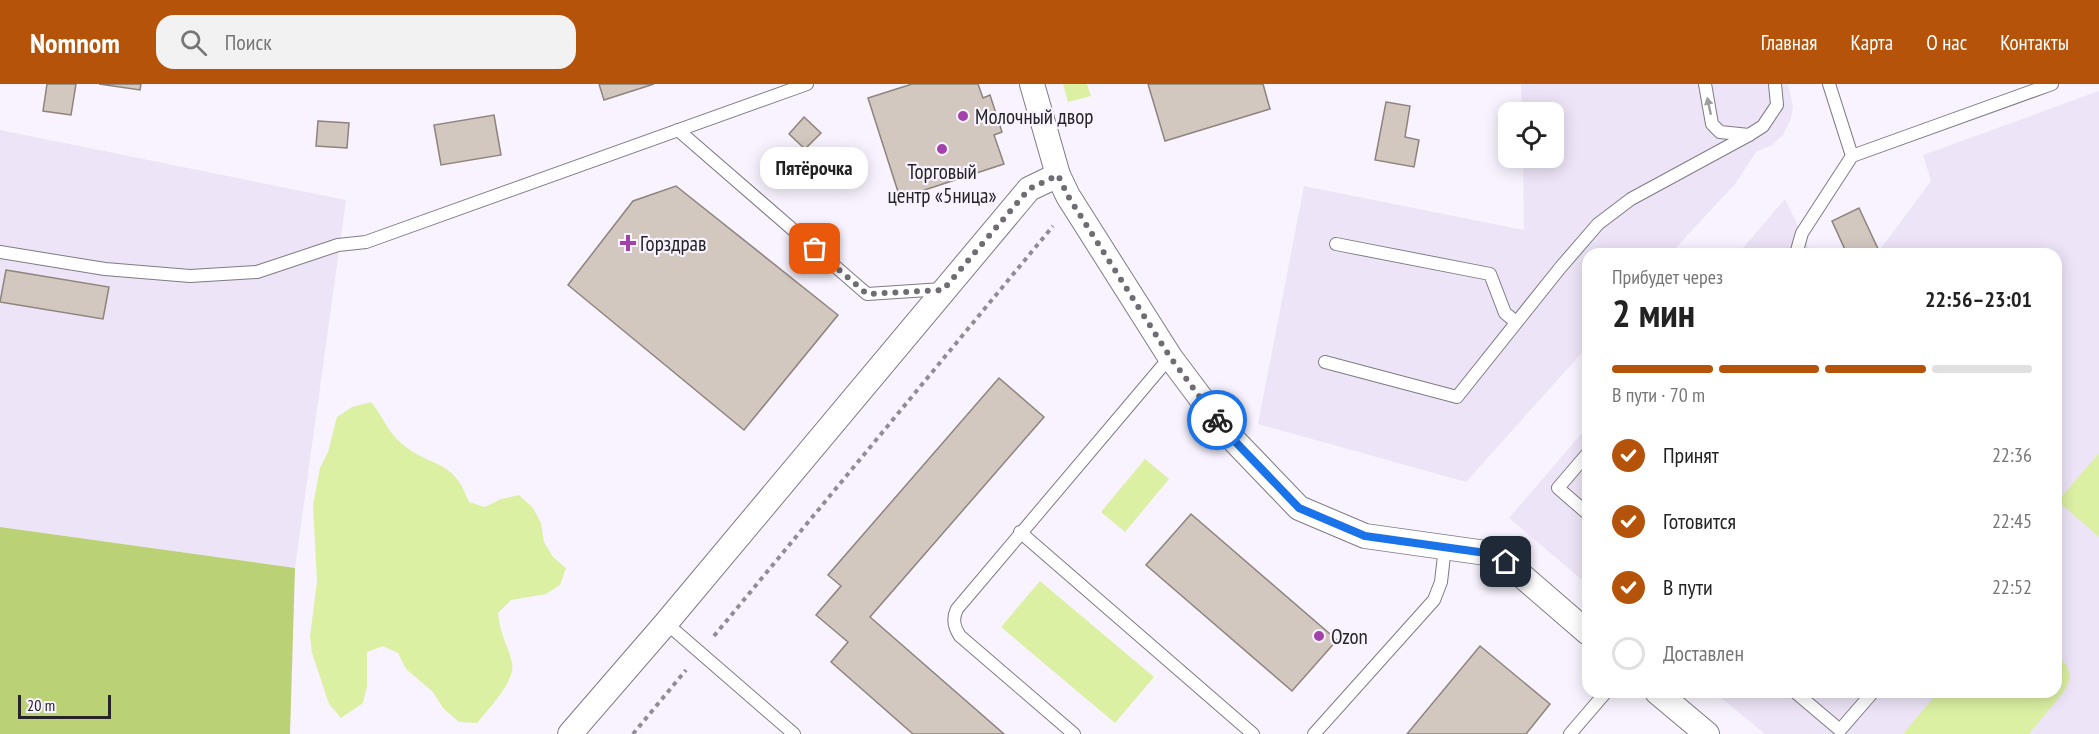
<!DOCTYPE html>
<html lang="ru">
<meta charset="utf-8">
<style>
body{margin:0;font-family:"PT Sans Narrow",sans-serif;background:#f2f2f2;color:#222;height:100vh;display:flex;flex-direction:column;font-size:22px;white-space:nowrap}
*{box-sizing:border-box;margin:0}
p{font-size:20px;color:#767676}
.icon{flex:none;width:33px;height:33px;fill:none;stroke:currentColor;stroke-width:2;stroke-linecap:round;stroke-linejoin:round}
.map{position:relative;flex:1;overflow:hidden}
.panel{position:absolute;left:1582px;top:164px;width:480px;height:450px;display:flex;flex-direction:column;background:#fff;border-radius:18px;box-shadow:0 3px 15px #0003}
.panel>*{flex:none}
.tools{position:absolute;left:1498px;top:18px;display:grid;gap:12px}
.tools a{display:grid;place-items:center;width:66px;height:66px;border-radius:12px;background:#fff;box-shadow:0 3px 15px #0003;font-size:30px}
.scale{position:absolute;left:18px;bottom:15px;width:93px;box-sizing:border-box;padding-left:6px;border:3px solid #262429;border-top:0;font-size:16px;line-height:21px;white-space:nowrap;color:#262429;-webkit-text-stroke:4px #f8f3fe;paint-order:stroke}
.pin{position:absolute;display:grid;place-items:center;width:51px;height:51px;color:#fff;margin:-26px;border-radius:12px;box-shadow:0 3px 9px #0006}
.courier{position:absolute;display:grid;place-items:center;width:60px;height:60px;margin:-30px;border:4px solid #1a73e8;border-radius:50%;background:#fff;color:#222;box-shadow:0 2px 8px #0007}
.bubble{position:absolute;height:42px;border-radius:18px;background:#fff;box-shadow:0 3px 15px #0003;font-size:20px;font-weight:700;line-height:42px;text-align:center}
.headline em{font-style:normal;font-weight:700}
.headline div{display:flex;flex-direction:column-reverse}
.headline{display:flex;align-items:center;justify-content:space-between;height:102px;padding:0 30px}
h1{font-size:39px;font-weight:700;line-height:45px}
.bar{display:grid;grid-template-columns:repeat(4,1fr);gap:9px 6px;align-content:center;height:72px;padding:0 30px}
.bar i{height:8px;border-radius:4px;background:#e0e0e0}
.bar .current{background:#b45309}
.bar p{grid-column:span 4}
ol{padding:0 30px;list-style:none}
li{display:flex;align-items:center;gap:18px;height:66px}
li p{margin-inline-start:auto}
li .icon{padding:6px;border-radius:50%;background:#b45309;color:#fff;stroke-width:4}
li:last-child{color:#767676}
li i{width:33px;height:33px;border:3px solid #e0e0e0;border-radius:50%}
header{display:flex;align-items:center;gap:36px;box-sizing:border-box;height:84px;padding:0 30px;background:#b45309;color:#fff}
header strong{font-size:28px}
nav{display:flex;gap:33px;margin-inline-start:auto;font-size:21px}
.search{width:420px;height:54px;background:#f2f2f2;display:flex;align-items:center;gap:15px;box-sizing:border-box;padding:0 21px;border-radius:18px;color:#767676;font-size:22px}
.map>svg:first-child{display:block}
.built{fill:#ede5f7}
.green{fill:#dbf0a3}
.forest{fill:#bad175}
.building{fill:#d2c8bf;stroke:#8e847d;stroke-width:1.5}
.lines{fill:none;stroke-linecap:round;stroke-linejoin:round}
.lane-casing{stroke:#7f7a84;stroke-width:14}
.street-casing{stroke:#7f7a84;stroke-width:26}
.path{stroke:#918d95;stroke-width:4;stroke-dasharray:4.5 4.5;stroke-linecap:butt}
.lane{stroke:#fff;stroke-width:12}
.street{stroke:#fff;stroke-width:24}
.oneway{fill:#9d9c9f}
.done{stroke:#706c74;stroke-width:6;stroke-dasharray:0 10.8}
.route{stroke:#1a73e8;stroke-width:8}
.poi-dot{fill:#a243ac;stroke:#f8f3fe;stroke-width:2}
.labels{text-anchor:middle;dominant-baseline:central;stroke-width:4.5;stroke-linejoin:round;paint-order:stroke}
.poi-label{font-size:21px;fill:#262429;stroke:#f8f3fe;text-anchor:start}
</style>
<header>
<strong>Nomnom</strong>
<div class="search"><svg class="icon" aria-label="search" viewBox="0 0 24 24"><circle cx="10" cy="10" r="6"/><path d="M15 15l6 6"/></svg>Поиск</div>
<nav><a>Главная</a><a>Карта</a><a>О нас</a><a>Контакты</a></nav>
</header>
<div class="map">
<svg width="2099" height="650" viewBox="0 0 2099 650">
<rect width="100%" height="100%" fill="#f8f3fe"/>
<g class="built">
<polygon points="1521,0 1788,0 1793,22 1791,35 1783,51 1772,61 1756,68 1735,100 1671,169 1588,170 1588,262 1466,398 1258,340 1304,102 1524,146 1523,74 1554,74 1554,28 1522,28"/>
<polygon points="2099,7 2099,650 1765,650 1714,608 2056,608 2056,170 1873,169 1879,167 1931,97 1923,71"/>
<polygon points="0,46 346,116 295,484 0,443"/>
<polygon points="1785,115 1811,169 1738,170"/>
<polygon points="1588,342 1588,501 1509,434"/>
</g>
<g class="green">
<polygon points="1063,0 1087,0 1091,12 1068,18"/>
<path d="M371,318c12,14 16,29 30,41 30,26 52,14 68,59l16,5 16,-8 18,-4 14,13 8,15 3,19 9,15 13,11 -6,17 -14,9 -35,6 -13,13c2,22 10,32 14,50 4,18 -24,46 -35,60l-18,-1 -16,-14 -10,-16 -27,-23 -8,-16 -15,-7 -16,6v34l-4,17 -22,15 -12,-14 -17,-51 -2,-17 7,-54 -4,-77 7,-37 8,-16 9,-35 15,-10z"/>
<polygon points="2099,369 2099,453 2058,417"/>
<polygon points="1145,375 1169,395 1125,448 1101,428"/>
<polygon points="1040,497 1154,593 1115,639 1001,543"/>
<path d="M2057,571c22,19 12,30 -3,49 -9,10 -17,20 -25,30h-126l35,-42h118z"/>
</g>
<polygon class="forest" points="0,443 295,484 290,650 0,650"/>
<g class="building">
<polygon points="47,0 76,0 71,31 43,27"/>
<polygon points="99,0 141,0 140,6"/>
<polygon points="599,0 654,0 604,16"/>
<polygon points="912,0 978,0 983,14 990,11 1002,48 994,51 1004,80 900,114 868,14"/>
<polygon points="1148,0 1263,0 1270,25 1165,57"/>
<polygon points="1386,18 1410,22 1405,53 1419,56 1414,83 1375,76"/>
<polygon points="494,31 501,71 441,81 434,41"/>
<polygon points="804,33 821,49 805,65 789,50"/>
<polygon points="318,37 349,39 347,64 316,62"/>
<polygon points="676,102 838,231 744,346 568,201 633,117"/>
<polygon points="1859,124 1879,167 1873,170 1847,170 1832,137"/>
<polygon points="6,186 109,203 103,235 0,218"/>
<polygon points="999,294 1044,333 870,533 1004,650 913,650 831,578 848,558 816,531 841,502 828,491"/>
<polygon points="1191,430 1337,556 1292,607 1146,481"/>
<polygon points="1480,562 1550,620 1526,650 1407,650"/>
</g>
<g class="lines">
<defs>
<g id="lane">
<polyline points="1705,0 1712,40 1720,48 1749,51 1763,42 1777,21 1775,0"/>
<polyline points="1829,0 1852,72"/>
<polyline points="678,46 867,210 943,205"/>
<polyline points="1336,160 1490,190 1505,229 1516,238"/>
<polyline points="0,168 105,185 190,192 257,188 338,161 366,158 807,0"/>
<polyline points="1796,170 1802,149 1852,72 2052,0"/>
<polyline points="1325,278 1457,313 1560,184 1598,140 1631,115 1749,51"/>
<polyline points="1588,369 1558,404 1588,430"/>
<polyline points="1020,448 1253,650"/>
<polyline points="666,539 794,650"/>
<polyline points="1795,608 1840,646 1873,608"/>
<path d="M1074,650l-114,-98c-6,-9 -8,-17 -3,-27l213,-252"/>
<polyline points="1314,650 1434,516 1441,498 1445,463"/>
<polyline points="1570,650 1606,608"/>
</g>
<g id="street">
<polyline points="1032,0 1058,91 1068,112 1170,273 1227,349 1299,424 1365,452 1486,469 1506,478 1588,549"/>
<polyline points="1657,608 1707,650"/>
<polyline points="570,650 666,539 1029,105 1058,91"/>
</g>
</defs>
<use href="#lane" class="lane-casing"/>
<use href="#street" class="street-casing"/>
<g class="path">
<polyline points="714,552 1053,142"/>
<polyline points="633,650 686,586"/>
</g>
<use href="#lane" class="lane"/>
<use href="#street" class="street"/>
</g>
<defs><path id="oneway-solid" d="M-6-.8H1V-3.2L6.5 0L1 3.2V.8H-6Z" transform="scale(1.5)"/></defs>
<use class="oneway" href="#oneway-solid" transform="translate(1709 22) rotate(-102)"/>
<g class="lines">
<polyline class="done" points="815,165 867,210 943,206 1029,105 1058,91 1068,112 1170,273 1217,336"/>
<polyline class="route" points="1217,336 1227,349 1299,424 1365,452 1486,469 1506,478"/>
</g>
<g class="poi-dot">
<circle cx="963" cy="32" r="6"/>
<circle cx="942" cy="65" r="6"/>
<path d="M625 150h6v6h6v6h-6v6h-6v-6h-6v-6h6z"/>
<circle cx="1319" cy="552" r="6"/>
</g>
<g class="labels">
<g class="poi-label">
<text x="975" y="32">Молочный двор</text>
<text x="942" y="87" text-anchor="middle">Торговый<tspan x="942" dy="24">центр «5ница»</tspan></text>
<text x="640" y="159">Горздрав</text>
<text x="1331" y="552">Ozon</text>
</g>
</g>
</svg>
<div class="tools">
<a><svg class="icon" aria-label="locate" viewBox="0 0 24 24"><circle cx="12" cy="12" r="6"/><path d="M12 2v4M12 18v4M2 12h4M18 12h4"/></svg></a>
</div>
<div class="scale">20 m</div>
<div class="pin" style="left:815px;top:165px;background:#ea580c"><svg class="icon" aria-label="bag" viewBox="0 0 24 24"><path d="M5 8h14l-1 12H6zM9 8a3 3 0 0 1 6 0"/></svg></div>
<div class="pin" style="left:1506px;top:478px;background:#1f2937"><svg class="icon" aria-label="home" viewBox="0 0 24 24"><path d="M3 11l9-7 9 7M6 9v11h12V9"/></svg></div>
<div class="courier" style="left:1217px;top:336px"><svg class="icon" aria-label="bike" viewBox="0 0 24 24"><circle cx="6" cy="16" r="4"/><circle cx="18" cy="16" r="4"/><path d="M6 16l4-8h5l3 8M10 8l3 8H6M13 5h3"/></svg></div>
<div class="bubble" style="left:760px;top:63px;width:108px">Пятёрочка</div>
<section class="panel">
<div class="headline"><div><h1>2 мин</h1><p>Прибудет через</p></div><em>22:56–23:01</em></div>
<div class="bar"><i class="current"></i><i class="current"></i><i class="current"></i><i></i><p>В пути · 70 m</p></div>
<ol>
<li><svg class="icon" aria-label="check" viewBox="0 0 24 24"><path d="M5 12l5 5 9-10"/></svg>Принят<p>22:36</p></li>
<li><svg class="icon" aria-label="check" viewBox="0 0 24 24"><path d="M5 12l5 5 9-10"/></svg>Готовится<p>22:45</p></li>
<li><svg class="icon" aria-label="check" viewBox="0 0 24 24"><path d="M5 12l5 5 9-10"/></svg>В пути<p>22:52</p></li>
<li><i></i>Доставлен</li>
</ol>
</section>
</div>
